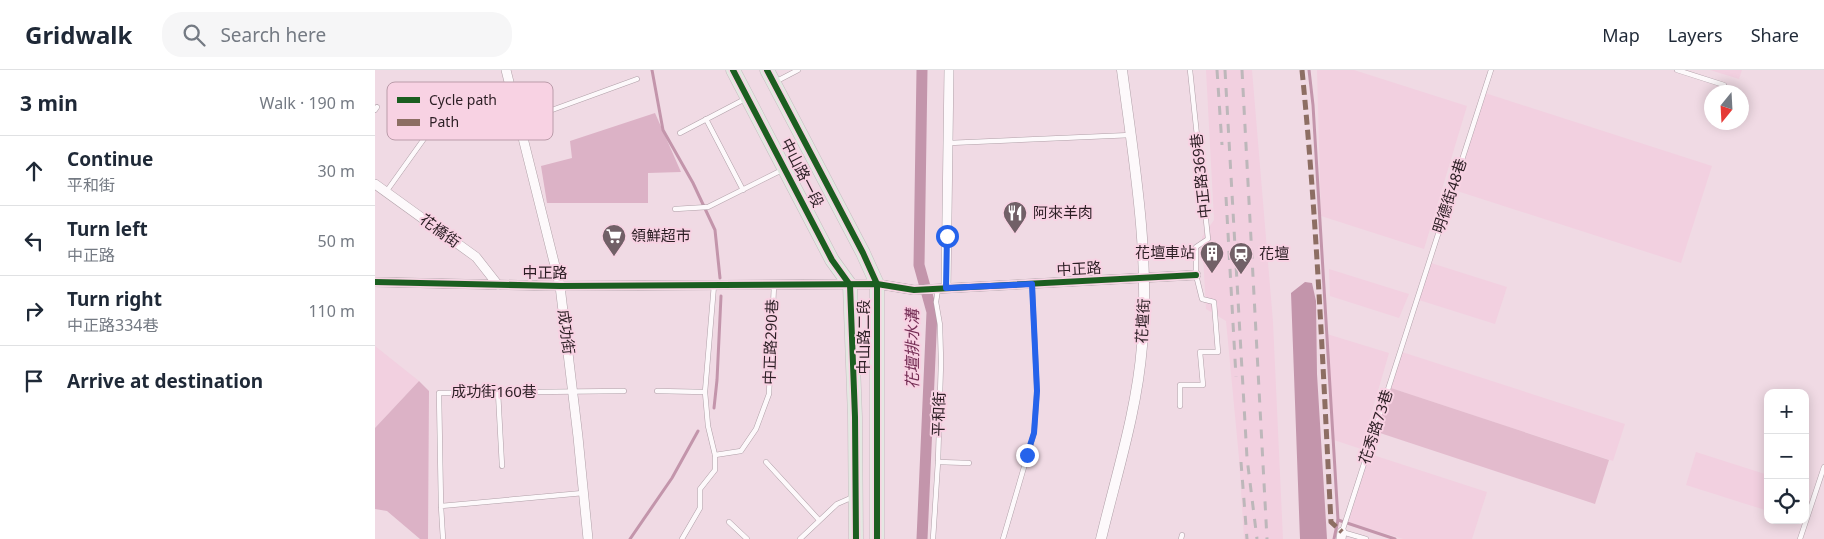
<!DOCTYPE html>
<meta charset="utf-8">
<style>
body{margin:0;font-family:"Noto Sans","Noto Sans TC",sans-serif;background:#f6f6f7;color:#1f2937}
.controls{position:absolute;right:15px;bottom:15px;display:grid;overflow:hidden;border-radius:10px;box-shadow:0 2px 12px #0003}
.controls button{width:45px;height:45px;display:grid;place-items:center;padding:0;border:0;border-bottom:1px solid #e0e1e3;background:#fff;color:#1f2937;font:25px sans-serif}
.compass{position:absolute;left:1329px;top:15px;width:45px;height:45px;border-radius:50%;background:#fff;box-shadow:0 2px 12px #0003;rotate:198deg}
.stop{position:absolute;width:15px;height:15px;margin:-11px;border:4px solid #2563eb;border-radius:50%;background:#fff}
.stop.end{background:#2563eb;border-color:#fff;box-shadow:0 1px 5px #0008}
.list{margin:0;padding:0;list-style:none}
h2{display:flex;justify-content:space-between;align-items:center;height:65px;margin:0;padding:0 20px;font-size:21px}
h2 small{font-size:16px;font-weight:400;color:#747a83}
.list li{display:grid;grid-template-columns:32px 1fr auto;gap:15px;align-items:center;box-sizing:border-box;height:70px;padding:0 20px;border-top:1px solid #e0e1e3}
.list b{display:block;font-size:19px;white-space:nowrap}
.list p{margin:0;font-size:16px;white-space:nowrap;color:#747a83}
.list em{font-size:16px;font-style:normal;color:#747a83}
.icon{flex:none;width:28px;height:28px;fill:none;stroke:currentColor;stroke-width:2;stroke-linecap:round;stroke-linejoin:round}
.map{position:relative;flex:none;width:1449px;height:469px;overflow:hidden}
header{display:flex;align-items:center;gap:30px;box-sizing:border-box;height:70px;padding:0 25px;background:#fff;border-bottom:1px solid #e0e1e3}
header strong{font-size:24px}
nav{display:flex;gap:28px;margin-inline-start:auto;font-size:18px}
.search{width:350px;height:45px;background:#f6f6f7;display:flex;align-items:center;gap:12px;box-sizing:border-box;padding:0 18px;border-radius:20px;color:#747a83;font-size:19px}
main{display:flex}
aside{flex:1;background:#fff}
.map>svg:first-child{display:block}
.built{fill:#f2d0e0}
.green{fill:#e3bbcd}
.forest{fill:#dcb2c6}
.water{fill:#c395ab}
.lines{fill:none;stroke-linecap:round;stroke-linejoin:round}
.stream{stroke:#c395ab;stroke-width:3}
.canal{stroke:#c395ab;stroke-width:11}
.service-casing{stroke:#b0a0a8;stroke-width:5.5}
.minor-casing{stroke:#b0a0a8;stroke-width:10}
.tertiary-casing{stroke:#b0a0a8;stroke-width:11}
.primary-casing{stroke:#c7bcc1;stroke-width:15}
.service{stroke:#fdf9fb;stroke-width:4.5}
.minor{stroke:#fdf9fb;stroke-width:9}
.tertiary{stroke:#fdf9fb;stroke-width:10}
.primary{stroke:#e4e8e2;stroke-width:14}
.rail{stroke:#bdb7ba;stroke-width:3;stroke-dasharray:9 9;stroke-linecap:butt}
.quiet{stroke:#8d6e63;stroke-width:5;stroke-dasharray:10 5;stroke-linecap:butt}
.cycleway-casing{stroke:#f8d2e3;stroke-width:9}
.cycleway{stroke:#1b5e20;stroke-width:6}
.route{stroke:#2563eb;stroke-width:6}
.labels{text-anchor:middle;stroke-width:4;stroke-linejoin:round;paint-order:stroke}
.street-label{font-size:15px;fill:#2c1e24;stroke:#f8d2e3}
.poi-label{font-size:15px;fill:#2c1e24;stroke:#f8d2e3;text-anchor:start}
.water-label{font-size:16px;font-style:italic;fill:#742d54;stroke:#f8d2e3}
.key{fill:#f8d2e3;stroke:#bb9caa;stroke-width:1}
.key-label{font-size:14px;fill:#2c1e24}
</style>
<header>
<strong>Gridwalk</strong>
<div class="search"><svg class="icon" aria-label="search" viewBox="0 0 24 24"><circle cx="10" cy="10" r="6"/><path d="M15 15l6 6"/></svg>Search here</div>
<nav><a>Map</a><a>Layers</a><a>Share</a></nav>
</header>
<main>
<aside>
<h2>3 min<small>Walk · 190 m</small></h2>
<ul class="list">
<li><svg class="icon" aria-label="ahead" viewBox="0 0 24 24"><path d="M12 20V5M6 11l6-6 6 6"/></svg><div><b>Continue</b><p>平和街</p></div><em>30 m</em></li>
<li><svg class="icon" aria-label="left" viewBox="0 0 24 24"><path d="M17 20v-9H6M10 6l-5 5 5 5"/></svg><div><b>Turn left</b><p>中正路</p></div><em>50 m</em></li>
<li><svg class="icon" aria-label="right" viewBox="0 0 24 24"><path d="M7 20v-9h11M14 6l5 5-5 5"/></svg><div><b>Turn right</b><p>中正路334巷</p></div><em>110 m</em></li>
<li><svg class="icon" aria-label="arrive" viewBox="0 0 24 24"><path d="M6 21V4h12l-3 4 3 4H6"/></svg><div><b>Arrive at destination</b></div></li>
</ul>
</aside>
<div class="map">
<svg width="1449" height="469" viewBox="0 0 1449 469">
<rect width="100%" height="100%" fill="#f0dae4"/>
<!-- built -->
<g class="built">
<path d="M831,0H877L898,252L908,469H869L864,388L851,251L831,239L827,167L839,150Z"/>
<path d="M942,0H979L1092,36L1049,179L946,146Z"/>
<path d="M1335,0H1367L1364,9Z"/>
<path d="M1110,23L1337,96L1306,193L1079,120Z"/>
<path d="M1056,193L1132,217L1120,254L1044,230Z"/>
<path d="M954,199L1034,224L1024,248L955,226Z"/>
<path d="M952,264L1014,283L986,379L956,369Z"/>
<path d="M0,276L44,311L0,358Z"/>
<path d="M1027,282L1250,354L1238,391L1016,318Z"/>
<path d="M1321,382L1393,405V441L1311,415Z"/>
<path d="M995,384L1112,422L1097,469H1028L973,452Z"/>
</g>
<!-- green -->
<path class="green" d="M1016,318L1234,390L1220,434L1002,362Z"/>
<!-- forest -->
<g class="forest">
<path d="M280,43L306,102L273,103V133H172L166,96L197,88L195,71Z"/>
<path d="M44,311L54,321L53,469H45L12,441L0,439V358Z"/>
</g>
<!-- water -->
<path class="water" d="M930,212L937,213L941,231L942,304L952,469H925L916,223Z"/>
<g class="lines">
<!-- stream -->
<g class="stream">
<path d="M277,0L288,60L318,113L340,160L345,208"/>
<path d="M934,0L938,35L963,450L959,469"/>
<path d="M339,338L342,310L346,226"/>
<path d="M963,450L1020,469"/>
<path d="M255,469L297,408L323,361"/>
</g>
<!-- canal -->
<path class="canal" d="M547,469L557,242L544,195L547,0"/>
<!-- service casing -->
<g class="service-casing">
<g id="service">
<path d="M1302,0L1349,15"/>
<path d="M400,12L423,0"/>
<path d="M0,40L2,37"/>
<path d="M331,49L368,120"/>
<path d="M144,52L262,9"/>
<path d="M305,63L370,29"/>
<path d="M574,73L756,65"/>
<path d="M11,122L51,66"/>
<path d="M300,139L333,137L407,100"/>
<path d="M282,321L330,322"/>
<path d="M123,322L127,396"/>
<path d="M805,336V315H828L825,282H843L839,232L827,229L821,205V177L833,169L815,0"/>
<path d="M340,385L366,381L381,359L394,324L399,215"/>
<path d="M391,392L444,450"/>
<path d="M563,392L594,393"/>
<path d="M66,436L64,323L249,321"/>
<path d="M354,452L372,469"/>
<path d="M68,469L66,436L208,423"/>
<path d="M307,469L325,438V419L340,400V385L333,356L330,322L339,215"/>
<path d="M425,469L462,434L478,427"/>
<path d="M558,469L563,392L566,292L565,255L561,232L563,219"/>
<path d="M628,469L659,363L662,321L657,214"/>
<path d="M806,469L807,465"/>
<path d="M991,469L967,462L1116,0"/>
<path d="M1425,469L1449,397"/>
</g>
</g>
<!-- minor casing -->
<g class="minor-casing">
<g id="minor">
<path d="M131,0L185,216L203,367L213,469"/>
<path d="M0,114L101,187L123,215"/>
<path d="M0,212L185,216L502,214L539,220L821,205"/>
<path d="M571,218L574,0"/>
<path d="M966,469L967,462"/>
</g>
</g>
<!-- tertiary casing -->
<g class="tertiary-casing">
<path id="tertiary" d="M726,469C741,406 762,341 767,276C775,184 759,91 747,0"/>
</g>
<!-- primary casing -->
<g class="primary-casing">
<g id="primary">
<path d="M358,0L457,190L475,215L480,347L481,469"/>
<path d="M392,0L488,183L502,214V469"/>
</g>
</g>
<!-- service -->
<use href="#service" class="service"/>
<!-- minor -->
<use href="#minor" class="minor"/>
<!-- tertiary -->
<use href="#tertiary" class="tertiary"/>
<!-- primary -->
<use href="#primary" class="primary"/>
<!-- rail -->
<g class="rail">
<path d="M842,0L847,75"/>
<path d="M850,0L872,388L882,469"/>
<path d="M867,0L892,469"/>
<path d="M851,127L861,307"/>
<path d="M866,392L872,469"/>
</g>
<!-- quiet -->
<path class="quiet" d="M927,0C942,150 948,301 956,452L967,462"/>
<!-- cycleway casing -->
<g class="cycleway-casing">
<g id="cycleway">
<path d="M358,0L457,190L475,215L480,347L481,469"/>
<path d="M392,0L488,183L502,214V469"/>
<path d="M0,212L185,216L502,214L539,220L821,205"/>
</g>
</g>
<!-- cycleway -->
<use href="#cycleway" class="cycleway"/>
</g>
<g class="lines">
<!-- route -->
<path class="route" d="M572,166L571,218L657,214L662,321L659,363L652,385"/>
</g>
<!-- icons -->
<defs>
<g id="restaurant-pin" transform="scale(1.25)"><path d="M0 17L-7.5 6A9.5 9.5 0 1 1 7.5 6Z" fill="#716067" stroke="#f8d2e3"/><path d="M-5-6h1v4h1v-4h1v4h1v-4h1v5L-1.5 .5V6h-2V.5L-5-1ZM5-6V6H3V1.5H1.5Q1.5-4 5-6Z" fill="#fff"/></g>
<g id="supermarket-pin" transform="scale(1.25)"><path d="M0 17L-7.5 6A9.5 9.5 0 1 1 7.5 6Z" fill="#716067" stroke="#f8d2e3"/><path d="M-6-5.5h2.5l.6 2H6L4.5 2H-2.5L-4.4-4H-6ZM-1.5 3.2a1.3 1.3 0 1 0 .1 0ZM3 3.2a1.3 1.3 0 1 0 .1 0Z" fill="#fff"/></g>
<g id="building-pin" transform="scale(1.25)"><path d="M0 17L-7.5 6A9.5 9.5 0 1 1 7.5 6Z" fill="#716067" stroke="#f8d2e3"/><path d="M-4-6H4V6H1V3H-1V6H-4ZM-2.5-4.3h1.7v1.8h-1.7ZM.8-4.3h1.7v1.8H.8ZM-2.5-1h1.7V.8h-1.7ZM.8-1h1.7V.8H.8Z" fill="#fff"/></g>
<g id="station-pin" transform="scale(1.25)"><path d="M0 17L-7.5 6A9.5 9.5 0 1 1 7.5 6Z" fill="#716067" stroke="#f8d2e3"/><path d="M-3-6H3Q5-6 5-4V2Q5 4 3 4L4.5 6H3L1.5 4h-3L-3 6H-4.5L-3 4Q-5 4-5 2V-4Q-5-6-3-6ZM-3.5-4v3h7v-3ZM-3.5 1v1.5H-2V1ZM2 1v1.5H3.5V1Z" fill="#fff"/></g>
</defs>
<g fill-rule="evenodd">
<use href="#restaurant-pin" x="640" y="143"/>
<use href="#supermarket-pin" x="239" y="166"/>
<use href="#building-pin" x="837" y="183"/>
<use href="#station-pin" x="866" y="184"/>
</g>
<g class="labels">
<!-- street labels -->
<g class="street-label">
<text transform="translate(427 103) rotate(63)" y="5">中山路一段</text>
<text transform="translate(826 106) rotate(-96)" y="5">中正路369巷</text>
<text transform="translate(1075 126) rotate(-72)" y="5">明德街48巷</text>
<text transform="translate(65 161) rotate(36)" y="5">花橋街</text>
<text transform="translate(704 199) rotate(-3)" y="5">中正路</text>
<text x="170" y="208">中正路</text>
<text transform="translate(768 251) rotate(-87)" y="5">花壇街</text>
<text transform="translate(191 262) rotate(83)" y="5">成功街</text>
<text transform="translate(489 267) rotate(-90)" y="5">中山路二段</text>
<text transform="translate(396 272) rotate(-88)" y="5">中正路290巷</text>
<text x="119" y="327">成功街160巷</text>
<text transform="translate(564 344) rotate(-88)" y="5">平和街</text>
<text transform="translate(1001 357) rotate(-72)" y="5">花秀路73巷</text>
</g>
<!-- poi labels -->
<g class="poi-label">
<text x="658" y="148">阿來羊肉</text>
<text x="256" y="171">領鮮超市</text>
<text x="820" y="188" text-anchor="end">花壇車站</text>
<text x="884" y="189">花壇</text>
</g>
<!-- water labels -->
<g class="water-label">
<text transform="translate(537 279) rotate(-90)" y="6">花壇排水溝</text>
</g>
</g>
<!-- legend -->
<rect x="12" y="12" width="166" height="58" rx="8" class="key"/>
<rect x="22" y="27" width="23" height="6" fill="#1b5e20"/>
<rect x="22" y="49" width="23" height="7" fill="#8d6e63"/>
<g class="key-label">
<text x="54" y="35">Cycle path</text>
<text x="54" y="57">Path</text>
</g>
</svg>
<div class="controls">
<button>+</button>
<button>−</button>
<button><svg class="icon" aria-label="locate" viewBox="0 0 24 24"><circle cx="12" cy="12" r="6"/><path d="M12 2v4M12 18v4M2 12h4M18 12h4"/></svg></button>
</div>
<svg class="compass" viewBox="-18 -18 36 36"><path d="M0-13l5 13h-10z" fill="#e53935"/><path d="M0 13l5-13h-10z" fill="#747a83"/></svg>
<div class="stop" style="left:572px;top:166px"></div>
<div class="stop end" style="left:652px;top:385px"></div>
</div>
</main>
